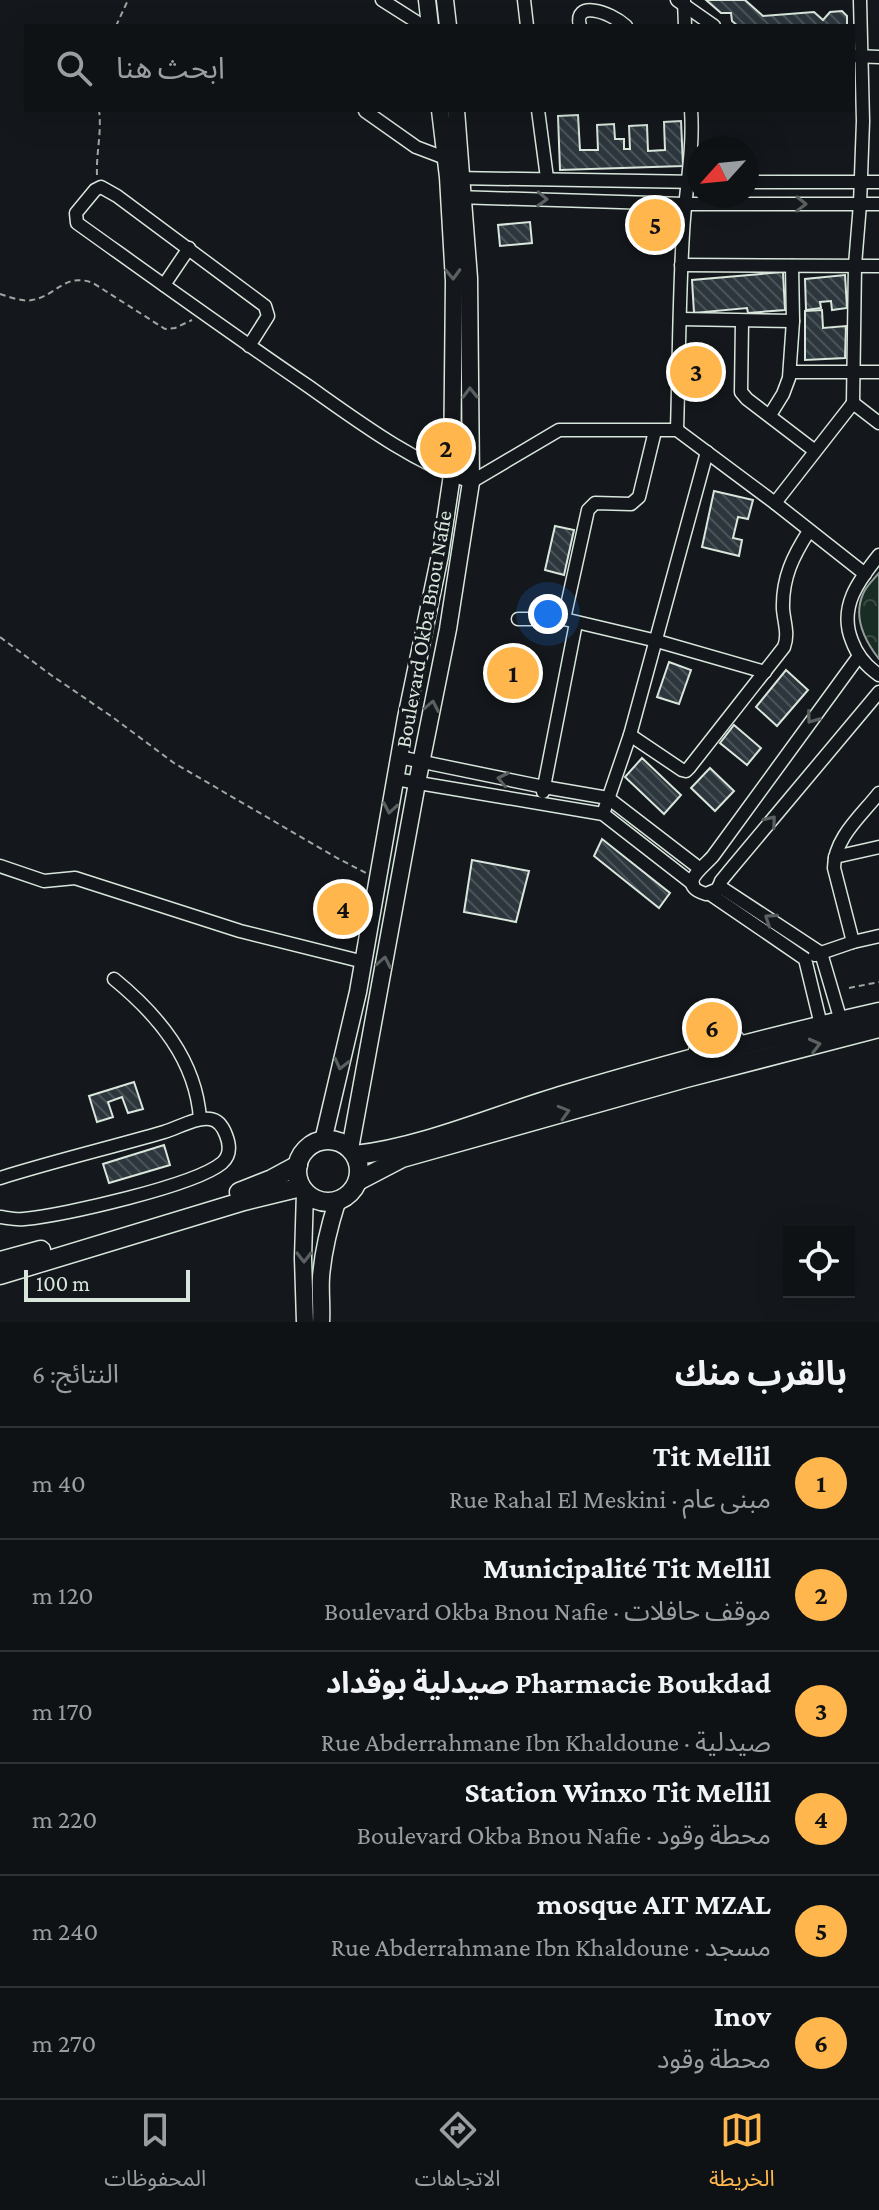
<!DOCTYPE html>
<html lang="ar">
<meta charset="utf-8">
<style>
body{margin:0;font-family:"Crimson Pro","Noto Sans Arabic",serif;background:#1d2022;color:#f1f3f6;direction:rtl}
.controls{position:absolute;right:24px;bottom:24px;display:grid;overflow:hidden;border-radius:0px;box-shadow:0 8px 32px #0002}
.controls button{width:72px;height:72px;display:grid;place-items:center;padding:0;border:0;border-bottom:2px solid #2f3234;background:#0f1215;color:#f1f3f6;font:40px sans-serif}
.compass{position:absolute;left:687px;top:136px;width:72px;height:72px;border-radius:50%;background:#0f1215;box-shadow:0 8px 32px #0002;rotate:243deg}
.scale{position:absolute;left:24px;bottom:20px;width:166px;box-sizing:border-box;padding-left:8px;border:4px solid #d8e6dc;border-top:0;font-size:22px;line-height:28px;white-space:nowrap;color:#d8e6dc;-webkit-text-stroke:6px #14181c;paint-order:stroke}
.you{position:absolute;left:548px;top:614px;width:28px;height:28px;margin:-20px;border:6px solid #fff;border-radius:50%;background:#1a73e8;box-shadow:0 0 0 12px #1a73e833}
.badge{display:grid;place-items:center;width:52px;height:52px;border-radius:50%;background:#ffb74d;color:#111;font-size:26px;font-weight:700}
.pin{position:absolute;translate:-50% -50%;border:4px solid #fff;box-shadow:0 2px 8px #0006}
.list{margin:0;padding:0;list-style:none}
h2{display:flex;justify-content:space-between;align-items:center;height:104px;margin:0;padding:0 32px;font-size:34px}
h2 small{font-size:26px;font-weight:400;color:#9b9ea0}
.list li{display:grid;grid-template-columns:52px 1fr auto;gap:24px;align-items:center;box-sizing:border-box;height:112px;padding:0 32px;border-top:2px solid #2f3234}
.list b{display:block;font-size:30px;white-space:nowrap}
.list p{margin:0;font-size:26px;white-space:nowrap;color:#9b9ea0}
.list em{font-size:26px;font-style:normal;color:#9b9ea0}
.icon{flex:none;width:44px;height:44px;fill:none;stroke:currentColor;stroke-width:2;stroke-linecap:round;stroke-linejoin:round}
.map{position:relative;flex:none;width:879px;height:1322px;overflow:hidden;direction:ltr}
.search{position:absolute;background:#0f1215;box-shadow:0 8px 32px #0002;left:24px;right:24px;top:24px;height:88px;display:flex;align-items:center;gap:20px;box-sizing:border-box;padding:0 28px;border-radius:0px;color:#9b9ea0;font-size:30px}
.sheet{height:776px;background:#0f1215}
nav{display:flex;justify-content:space-around;align-items:center;box-sizing:border-box;height:112px;border-top:2px solid #2f3234;background:#0f1215;font-size:22px;color:#9b9ea0}
nav a{display:grid;justify-items:center;gap:4px}
nav .on{color:#ffb74d}
.map>svg:first-child{display:block}
.park{fill:url(#park-crowns);stroke:#939e99;stroke-width:2}
.building{fill:url(#building-back-hatch);stroke:#d8e6dc;stroke-width:2}
.lines{fill:none;stroke-linecap:round;stroke-linejoin:round}
.minor-casing{stroke:#d8e6dc;stroke-width:15}
.major-casing{stroke:#d8e6dc;stroke-width:19}
.highway-casing{stroke:#d8e6dc;stroke-width:21}
.path{stroke:#9da8a2;stroke-width:2;stroke-dasharray:6 4;stroke-linecap:butt}
.minor{stroke:#14181c;stroke-width:12}
.major{stroke:#14181c;stroke-width:16}
.highway{stroke:#14181c;stroke-width:18}
.oneway{stroke:#59605f}
.labels{text-anchor:middle;stroke-width:6;stroke-linejoin:round;paint-order:stroke}
.street-label{font-size:22px;fill:#d8e6dc;stroke:#14181c}
</style>
<div class="map">
<svg width="879" height="1322" viewBox="0 0 879 1322">
<defs>
<pattern id="park-crowns" width="20" height="18" patternUnits="userSpaceOnUse" patternTransform="scale(2)"><rect width="20" height="18" fill="#1a2d24"/><path d="M2 6a3 3 0 1 1 6 0M12 15a3 3 0 1 1 6 0" fill="none" stroke="#3b4b43"/></pattern>
<pattern id="building-back-hatch" width="6" height="6" patternUnits="userSpaceOnUse" patternTransform="scale(2)"><rect width="6" height="6" fill="#2c363c"/><path d="M-1 5l2 2M0 0l6 6M5-1l2 2" fill="none" stroke="#4a5358"/></pattern>
</defs>
<rect width="100%" height="100%" fill="#14181c"/>
<!-- park -->
<path class="park" d="M879,573V659C864,640 853,617 863,594C866,586 874,579 879,573Z"/>
<!-- building -->
<g class="building">
<path d="M706,0H745L763,16L814,12L823,20L830,12L842,11L847,16V26H738L732,21L731,13H721Z"/>
<path d="M578,115L580,150H598L597,125L614,124L615,139H624V149H630L629,126L647,125L648,151L665,150L664,122L681,121L683,166L560,170L558,116Z"/>
<path d="M647,209L672,222L662,241L637,228Z"/>
<path d="M530,222L532,243L500,246L498,225Z"/>
<path d="M783,272L785,310L748,313L747,308L694,313L692,280Z"/>
<path d="M845,275L847,308L832,310L831,301L820,302L821,308L806,310L805,279Z"/>
<path d="M822,310L823,328L846,326L845,358L805,360V311Z"/>
<path d="M693,364H713V380H692Z"/>
<path d="M714,491L753,500L748,519L738,517L733,538L742,540L739,556L702,547Z"/>
<path d="M555,526L574,530L564,575L545,570Z"/>
<path d="M669,662L691,670L679,704L657,697Z"/>
<path d="M786,670L808,690L777,726L756,707Z"/>
<path d="M734,725L761,748L747,765L720,743Z"/>
<path d="M642,758L681,795L664,814L625,777Z"/>
<path d="M710,768L734,791L715,811L691,788Z"/>
<path d="M602,839L670,893L659,908L594,856Z"/>
<path d="M472,860L529,871L516,922L464,912Z"/>
<path d="M335,901L354,905L350,918L332,914Z"/>
<path d="M717,1014L723,1037L708,1041L702,1018Z"/>
<path d="M134,1082L143,1109L128,1113L122,1097L108,1102L113,1117L97,1122L89,1096Z"/>
<path d="M164,1145L170,1165L109,1183L103,1164Z"/>
</g>
<g class="lines">
<!-- minor casing -->
<g class="minor-casing">
<g id="minor">
<path d="M382,0L423,26"/>
<path d="M524,0L527,26"/>
<path d="M677,0L714,26"/>
<path d="M684,1L685,26"/>
<path d="M580,26C573,0 609,11 626,26"/>
<path d="M853,56L879,57"/>
<path d="M538,110L547,178"/>
<path d="M365,111L416,147L445,158"/>
<path d="M455,178L699,182"/>
<path d="M747,182H879"/>
<path d="M456,197L684,204H879"/>
<path d="M681,265L879,266"/>
<path d="M164,285L189,248"/>
<path d="M680,319L793,321"/>
<path d="M742,321L741,392L747,399L815,451"/>
<path d="M249,346L268,316L265,306L117,196L101,187L95,190L76,213L77,223C154,278 230,333 308,386C359,422 411,461 471,482L559,430H677L775,503L865,574"/>
<path d="M790,372H879"/>
<path d="M853,403L855,265L860,204L863,121L860,0"/>
<path d="M853,403L879,423"/>
<path d="M770,415L783,394L789,378L793,321L792,266"/>
<path d="M677,430C679,364 679,298 683,233C685,192 694,151 691,110"/>
<path d="M775,503L853,403"/>
<path d="M879,555C859,580 838,607 852,641C857,655 866,666 879,675"/>
<path d="M518,619H564L657,641L765,672"/>
<path d="M564,619L588,510L595,503L631,504L639,497L655,431"/>
<path d="M859,656L713,856C704,867 675,885 706,894L718,889L721,881L730,870L879,692"/>
<path d="M630,735L682,770L686,771L689,768L784,647C789,634 784,622 783,609C782,578 793,556 809,531"/>
<path d="M399,757L544,787L608,798L699,868"/>
<path d="M395,779L603,814L693,884"/>
<path d="M543,792L576,623"/>
<path d="M603,814L630,735L707,452"/>
<path d="M835,857L879,847"/>
<path d="M0,866L44,881L75,878L240,931L364,962"/>
<path d="M719,886L821,953L841,1021"/>
<path d="M710,894L805,959L821,1025"/>
<path d="M853,942L834,868C834,838 862,815 879,793"/>
<path d="M815,955L853,942L879,936"/>
<path d="M114,979C158,1015 196,1060 200,1119"/>
<path d="M692,1060L700,1035L731,1030L744,1046"/>
<path d="M0,1178C54,1161 109,1148 164,1132C178,1128 195,1117 210,1119C219,1120 223,1127 226,1135C230,1145 231,1155 222,1163C194,1186 64,1215 24,1219C16,1220 8,1218 0,1217"/>
</g>
</g>
<!-- major casing -->
<g class="major-casing">
<g id="major">
<path d="M427,0L430,26"/>
<path d="M445,0L448,26"/>
<path d="M323,1141L358,992L406,718L440,555L452,475L454,281L448,177L440,110"/>
<path d="M350,1149L417,783L448,629L471,482L469,278L456,110"/>
<path d="M305,1192L303,1258L305,1322"/>
<path d="M321,1322C322,1307 320,1292 321,1277C323,1251 329,1227 337,1202"/>
</g>
</g>
<!-- highway casing -->
<g class="highway-casing">
<g id="highway">
<circle cx="328" cy="1171" r="31"/>
<path d="M355,1155C424,1147 494,1116 560,1096C665,1065 772,1036 879,1012"/>
<path d="M358,1181L402,1158L686,1078L879,1028"/>
<path d="M239,1192L272,1179L298,1165"/>
<path d="M0,1261L41,1250"/>
<path d="M0,1275L244,1201L301,1187"/>
</g>
</g>
<!-- path -->
<g class="path">
<path d="M116,26L128,0"/>
<path d="M97,175C96,153 102,132 99,110"/>
<path d="M0,294C10,297 22,302 32,300C57,296 64,272 93,283L165,329L175,328L192,320"/>
<path d="M0,637L51,675L111,716L174,763L337,858L366,873"/>
<path d="M849,988L879,982"/>
</g>
<!-- minor -->
<use href="#minor" class="minor"/>
<!-- major -->
<use href="#major" class="major"/>
<!-- highway -->
<use href="#highway" class="highway"/>
</g>
<!-- one-way arrows -->
<defs><path id="oneway-chevron" d="M-2-3.5L2.5 0L-2 3.5" fill="none" stroke-width="1.6" stroke-linecap="round" stroke-linejoin="round" transform="scale(2)"/></defs>
<g class="oneway">
<use href="#oneway-chevron" transform="translate(542 199) rotate(2)"/>
<use href="#oneway-chevron" transform="translate(801 204) rotate(1)"/>
<use href="#oneway-chevron" transform="translate(453 274) rotate(88)"/>
<use href="#oneway-chevron" transform="translate(470 393) rotate(-91)"/>
<use href="#oneway-chevron" transform="translate(432 706) rotate(-79)"/>
<use href="#oneway-chevron" transform="translate(812 718) rotate(126)"/>
<use href="#oneway-chevron" transform="translate(503 779) rotate(-168)"/>
<use href="#oneway-chevron" transform="translate(390 808) rotate(100)"/>
<use href="#oneway-chevron" transform="translate(771 821) rotate(-50)"/>
<use href="#oneway-chevron" transform="translate(770 919) rotate(-146)"/>
<use href="#oneway-chevron" transform="translate(384 962) rotate(-79)"/>
<use href="#oneway-chevron" transform="translate(815 1045) rotate(-14)"/>
<use href="#oneway-chevron" transform="translate(341 1064) rotate(104)"/>
<use href="#oneway-chevron" transform="translate(564 1112) rotate(-16)"/>
<use href="#oneway-chevron" transform="translate(304 1257) rotate(90)"/>
</g>
<g class="labels">
<!-- street labels -->
<g class="street-label">
<text transform="translate(423 629) rotate(-80)" y="8">Boulevard Okba Bnou Nafie</text>
</g>
</g>
</svg>
<div class="controls">
<button><svg class="icon" aria-label="locate" viewBox="0 0 24 24"><circle cx="12" cy="12" r="6"/><path d="M12 2v4M12 18v4M2 12h4M18 12h4"/></svg></button>
</div>
<svg class="compass" viewBox="-18 -18 36 36"><path d="M0-13l5 13h-10z" fill="#e53935"/><path d="M0 13l5-13h-10z" fill="#9b9ea0"/></svg>
<div class="scale">100 m</div>
<div class="you"></div>
<div class="pin badge" style="left:513px;top:673px">1</div>
<div class="pin badge" style="left:446px;top:448px">2</div>
<div class="pin badge" style="left:696px;top:372px">3</div>
<div class="pin badge" style="left:343px;top:909px">4</div>
<div class="pin badge" style="left:655px;top:225px">5</div>
<div class="pin badge" style="left:712px;top:1028px">6</div>
<div class="search"><svg class="icon" aria-label="search" viewBox="0 0 24 24"><circle cx="10" cy="10" r="6"/><path d="M15 15l6 6"/></svg>ابحث هنا</div>
</div>
<section class="sheet">
<h2>بالقرب منك<small>النتائج: 6</small></h2>
<ul class="list">
<li><span class="badge">1</span><div><b>Tit Mellil</b><p>مبنى عام · Rue Rahal El Meskini</p></div><em>40 m</em></li>
<li><span class="badge">2</span><div><b>Municipalité Tit Mellil</b><p>موقف حافلات · Boulevard Okba Bnou Nafie</p></div><em>120 m</em></li>
<li><span class="badge">3</span><div><b>Pharmacie Boukdad صيدلية بوقداد</b><p>صيدلية · Rue Abderrahmane Ibn Khaldoune</p></div><em>170 m</em></li>
<li><span class="badge">4</span><div><b>Station Winxo Tit Mellil</b><p>محطة وقود · Boulevard Okba Bnou Nafie</p></div><em>220 m</em></li>
<li><span class="badge">5</span><div><b>mosque AIT MZAL</b><p>مسجد · Rue Abderrahmane Ibn Khaldoune</p></div><em>240 m</em></li>
<li><span class="badge">6</span><div><b>Inov</b><p>محطة وقود</p></div><em>270 m</em></li>
</ul>
</section>
<nav>
<a class="on"><svg class="icon" aria-label="map" viewBox="0 0 24 24"><path d="M3 6l6-2 6 2 6-2v14l-6 2-6-2-6 2zM9 4v14M15 6v14"/></svg>الخريطة</a>
<a><svg class="icon" aria-label="directions" viewBox="0 0 24 24"><path d="M12 3l9 9-9 9-9-9zM9 14v-3h6M13 9l2 2-2 2"/></svg>الاتجاهات</a>
<a><svg class="icon" aria-label="saved" viewBox="0 0 24 24"><path d="M7 4h10v16l-5-4-5 4z"/></svg>المحفوظات</a>
</nav>
